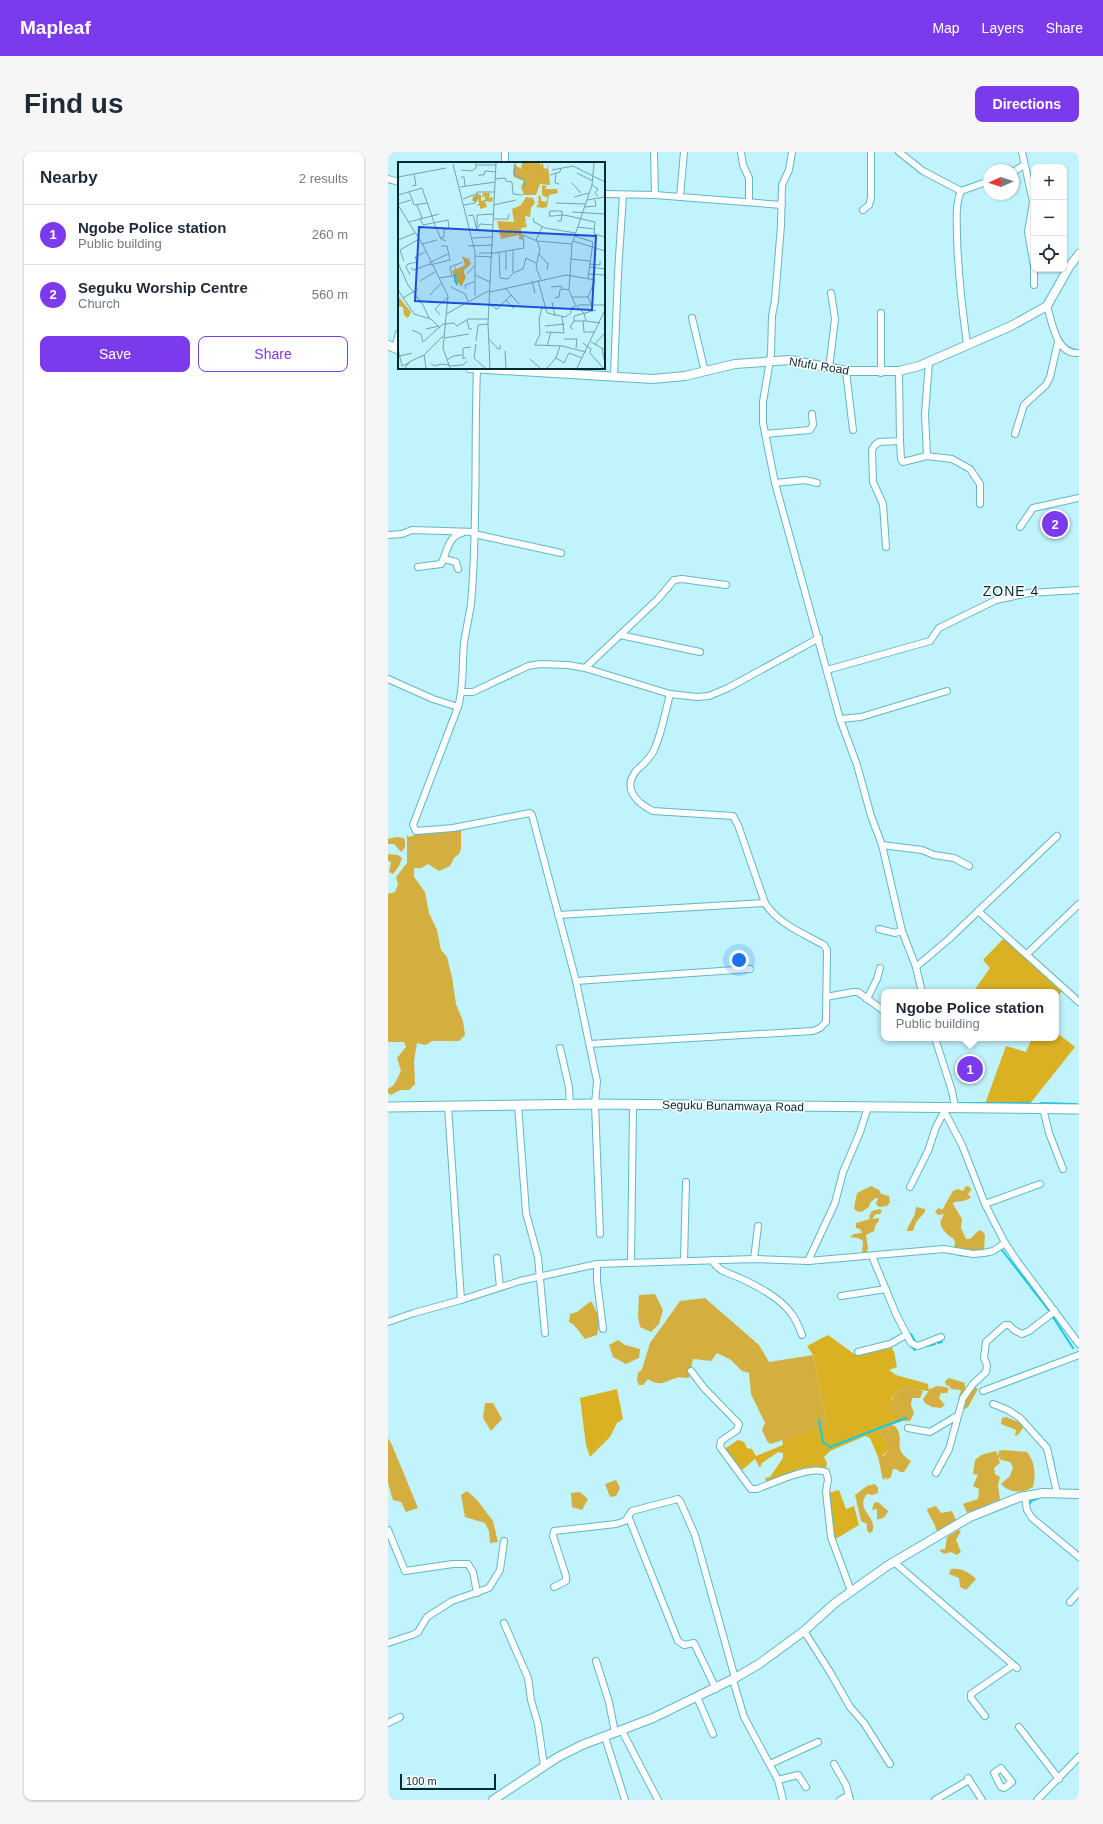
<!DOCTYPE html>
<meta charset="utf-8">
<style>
body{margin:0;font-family:Helvetica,sans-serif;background:#f6f6f7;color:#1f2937}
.controls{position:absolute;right:12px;top:12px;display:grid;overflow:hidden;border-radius:8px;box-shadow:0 1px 3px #0004}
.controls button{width:36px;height:36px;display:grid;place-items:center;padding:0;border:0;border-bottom:1px solid #e0e1e3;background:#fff;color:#1f2937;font:20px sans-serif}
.compass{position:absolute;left:595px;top:12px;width:36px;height:36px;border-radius:50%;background:#fff;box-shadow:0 1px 3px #0004;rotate:267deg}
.scale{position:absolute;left:12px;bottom:10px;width:96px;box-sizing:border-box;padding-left:4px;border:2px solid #022b31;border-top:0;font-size:11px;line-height:14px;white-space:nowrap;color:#022b31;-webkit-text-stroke:3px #fff;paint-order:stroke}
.you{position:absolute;left:351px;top:808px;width:14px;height:14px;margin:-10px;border:3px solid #fff;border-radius:50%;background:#1a73e8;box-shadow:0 0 0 6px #1a73e833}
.badge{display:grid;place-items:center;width:26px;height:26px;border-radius:50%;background:#7c3aed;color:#fff;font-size:13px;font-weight:700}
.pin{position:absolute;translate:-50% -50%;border:2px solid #fff;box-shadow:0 1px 4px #0006}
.popup{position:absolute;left:493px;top:837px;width:178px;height:52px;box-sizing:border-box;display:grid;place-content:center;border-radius:8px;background:#fff;filter:drop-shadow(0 1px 3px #0005);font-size:13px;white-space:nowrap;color:#747a83}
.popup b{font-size:15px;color:#1f2937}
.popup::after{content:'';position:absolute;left:50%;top:100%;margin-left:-8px;border:8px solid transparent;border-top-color:#fff}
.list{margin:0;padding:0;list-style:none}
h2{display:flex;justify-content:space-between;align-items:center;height:52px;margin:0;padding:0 16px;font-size:17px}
h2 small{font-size:13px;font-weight:400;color:#747a83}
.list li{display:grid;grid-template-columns:26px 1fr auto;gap:12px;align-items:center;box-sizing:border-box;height:60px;padding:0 16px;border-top:1px solid #e0e1e3}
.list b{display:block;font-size:15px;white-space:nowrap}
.list p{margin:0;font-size:13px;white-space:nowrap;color:#747a83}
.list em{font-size:13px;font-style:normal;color:#747a83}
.actions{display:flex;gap:8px;padding:12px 16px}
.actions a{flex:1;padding:9px 0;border:1px solid #7c3aed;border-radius:8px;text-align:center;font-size:14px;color:#7c3aed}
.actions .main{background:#7c3aed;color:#fff}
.icon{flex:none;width:22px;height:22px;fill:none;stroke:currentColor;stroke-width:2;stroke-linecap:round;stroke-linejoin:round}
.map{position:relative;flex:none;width:691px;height:1648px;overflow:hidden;border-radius:8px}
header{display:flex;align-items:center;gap:24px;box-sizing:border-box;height:56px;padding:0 20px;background:#7c3aed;color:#fff}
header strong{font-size:19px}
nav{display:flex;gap:22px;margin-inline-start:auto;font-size:14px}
.intro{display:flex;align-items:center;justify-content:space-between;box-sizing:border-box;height:96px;padding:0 24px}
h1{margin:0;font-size:28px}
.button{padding:10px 18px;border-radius:8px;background:#7c3aed;color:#fff;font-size:14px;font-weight:700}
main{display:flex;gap:24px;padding:0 24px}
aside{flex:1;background:#fff;border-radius:8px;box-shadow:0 1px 3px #0004}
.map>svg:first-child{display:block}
.green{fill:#dbb124}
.forest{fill:#d4af3f}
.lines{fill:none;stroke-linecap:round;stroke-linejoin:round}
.stream{stroke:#0dcee8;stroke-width:2}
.minor-casing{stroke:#5fb8c8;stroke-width:8}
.tertiary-casing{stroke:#5fb8c8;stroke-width:10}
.secondary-casing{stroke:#5fb8c8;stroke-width:11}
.minor{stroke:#fff;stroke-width:6}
.tertiary{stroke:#fff;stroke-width:8}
.secondary{stroke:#fff;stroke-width:9}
.labels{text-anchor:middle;stroke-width:3;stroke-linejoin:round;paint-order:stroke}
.street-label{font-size:12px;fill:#022b31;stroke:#fff}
.quarter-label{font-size:14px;letter-spacing:1px;fill:#022b31;stroke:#fff}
.inset-river{fill:none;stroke:#0dcee8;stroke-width:2}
.inset-road{fill:none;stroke:#74a3ab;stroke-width:1}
.view{fill:#1d4ed8;fill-opacity:0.15;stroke:#1d4ed8;stroke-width:2}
.inset-edge{fill:none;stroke:#022b31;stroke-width:2}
</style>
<header>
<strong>Mapleaf</strong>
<nav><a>Map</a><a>Layers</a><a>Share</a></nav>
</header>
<div class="intro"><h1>Find us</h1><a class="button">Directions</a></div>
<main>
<aside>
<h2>Nearby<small>2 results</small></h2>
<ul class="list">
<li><span class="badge">1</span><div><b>Ngobe Police station</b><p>Public building</p></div><em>260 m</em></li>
<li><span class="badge">2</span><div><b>Seguku Worship Centre</b><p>Church</p></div><em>560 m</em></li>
</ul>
<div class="actions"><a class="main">Save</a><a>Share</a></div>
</aside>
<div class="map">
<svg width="691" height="1648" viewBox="0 0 691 1648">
<rect width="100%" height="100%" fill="#c0f3fc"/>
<!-- green -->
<g class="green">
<path d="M617,785L674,839L668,847V840H585L602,816L595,808Z"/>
<path d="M668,880L687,895L641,953L597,952L618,894L638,900L644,886H668Z"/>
<path d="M440,1183L469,1204L504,1195L505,1199H506L509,1215L501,1218L508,1223L540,1232L541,1239C523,1238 517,1228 503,1247L505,1260L511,1263L514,1269L491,1278L501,1295C498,1301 496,1304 490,1305L482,1286L477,1284L442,1299L436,1305L439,1311L438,1316C418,1311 397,1323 379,1331L377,1326L382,1325L395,1306V1301L390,1300L374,1311L372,1316L367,1307L352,1320L335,1298L350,1288L356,1290L359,1296L364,1297L368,1304L395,1293L394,1287L439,1274L425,1203L419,1194Z"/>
<path d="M229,1237L235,1267L229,1271L222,1285L202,1305L198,1293L192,1246Z"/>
<path d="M451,1338L458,1357L466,1354L471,1373L446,1388L440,1341Z"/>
</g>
<!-- forest -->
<g class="forest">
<path d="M73,675V697L71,702L66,706L62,714L51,719L40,712L33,716H26V725L37,740L41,761L49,778L53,798L59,805L64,825L68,852L75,869L77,883L71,889H44L38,893L29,891L26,909L27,932L21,938H12L3,943L0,941V937L6,933L13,919L9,906L18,895L16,890H0V742L7,740L10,733L8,725L19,711V683L21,685L37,679Z"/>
<path d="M9,685L16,686C18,692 18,696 13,700L6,692H0V687Z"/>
<path d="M0,702L10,703L14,706L11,714L5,722L1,720L3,710L0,709Z"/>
<path d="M483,1034L491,1038L493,1042L501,1044L502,1050L499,1054L491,1055L488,1052L490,1046H487L482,1051L481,1055L473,1060L468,1059L466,1056L469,1041Z"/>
<path d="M578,1034L582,1035L583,1038L580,1042L583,1046L575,1049L566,1050L565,1052L574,1067L573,1076L578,1087H582L591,1078L595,1080L597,1083L596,1098L577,1105L570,1104L566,1099L567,1090L565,1086C560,1084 550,1074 553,1068C554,1066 555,1064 556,1062L550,1063L547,1059L551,1056L554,1058L565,1039L570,1037L575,1039Z"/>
<path d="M528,1055L537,1057V1060L528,1070L525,1079H519V1077L527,1062Z"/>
<path d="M492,1057L494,1059L492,1062H488L484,1067L491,1066V1069L488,1072L486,1079L478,1083L480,1096L478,1102H474L475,1089L470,1086L462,1085L466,1082L474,1081L472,1077L468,1076V1071L482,1067L481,1064L484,1059Z"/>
<path d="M267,1142L275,1158L271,1172L263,1180L252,1175L250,1164L251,1143Z"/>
<path d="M317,1146L371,1193L381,1210L425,1203L439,1274L382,1292L379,1289L374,1278L377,1271L363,1242L361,1221L354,1219L343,1208L329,1201L323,1209L305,1207L301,1226C297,1226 292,1225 288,1226C276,1230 272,1235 260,1227L255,1233H251L249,1228L250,1221L254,1217L262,1191L292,1149Z"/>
<path d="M203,1149C210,1161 213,1169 209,1183L197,1187L186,1173L181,1170L182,1162L189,1160Z"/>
<path d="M230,1188L237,1193L252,1197L251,1206L238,1212L225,1205L221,1193Z"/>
<path d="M561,1226L577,1231V1236L587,1235L590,1237L580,1255L574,1259L571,1256L570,1248L573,1238L563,1237L561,1234L558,1233L557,1229Z"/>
<path d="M519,1234L535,1239L532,1246H524L523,1253L526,1261L522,1269H514C510,1262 505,1261 501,1255C504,1243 509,1239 519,1234Z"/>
<path d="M549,1234L558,1235L561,1237L559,1241H553L551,1246L557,1253L553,1256L544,1255L537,1251L535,1247L542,1237Z"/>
<path d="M97,1251H105L114,1267L103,1279L95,1266Z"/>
<path d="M618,1265L633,1271L635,1276L630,1283L627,1284L628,1278L613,1272L614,1266Z"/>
<path d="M503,1273L507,1274C519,1288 502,1296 523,1309L516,1320H512L508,1317H505L503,1325L498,1328L499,1325L495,1328L490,1305L497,1303L501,1295L491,1278Z"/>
<path d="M0,1286L4,1293L30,1356L18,1360L13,1350L5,1348L0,1331Z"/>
<path d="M616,1298L639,1300C647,1310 648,1322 645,1335C635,1342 621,1341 613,1332L622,1324L625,1315L622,1310L613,1308L610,1304L612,1311L606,1316L607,1322L612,1325L610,1333L612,1348L605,1350L600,1356L580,1363L575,1352L590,1347L591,1337L585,1334L590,1323L585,1322L587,1308L593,1303L608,1299L610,1304L611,1299Z"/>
<path d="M228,1328L232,1336L228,1344L222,1345L217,1332Z"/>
<path d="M487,1332L490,1336V1341L484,1343L479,1342C466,1358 491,1365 484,1380L481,1381L479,1378V1372L473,1369L467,1343L479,1334Z"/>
<path d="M79,1339L89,1348L105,1369L110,1390L102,1391L101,1379L97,1371L77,1365L73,1343Z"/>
<path d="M192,1340L200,1347L194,1358L184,1355L183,1341Z"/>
<path d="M490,1350L500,1359C498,1364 495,1368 489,1367V1357L484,1358L486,1351Z"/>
<path d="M548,1354L553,1361L564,1359L568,1368L553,1379L548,1378C547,1370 541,1365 539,1357Z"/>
<path d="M570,1378L573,1379L568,1388L573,1400L569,1403L563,1400L556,1402L552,1399L553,1397L557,1398L559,1385Z"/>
<path d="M563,1417C573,1416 581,1420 588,1427L578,1438L572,1435L571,1426L561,1422Z"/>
</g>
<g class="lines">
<!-- stream -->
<g class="stream">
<path d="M571,951H642"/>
<path d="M653,951L688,952"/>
<path d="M614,1098L662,1160"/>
<path d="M665,1165L685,1196"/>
<path d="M523,1182L528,1191"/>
<path d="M550,1191L554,1190"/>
<path d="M521,1192L527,1198"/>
<path d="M539,1194L547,1192"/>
<path d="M431,1268L435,1290L442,1295L518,1266"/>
<path d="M664,1304L669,1329"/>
<path d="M641,1353L643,1349L651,1346"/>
</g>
<!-- minor casing -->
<g class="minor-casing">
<g id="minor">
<path d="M117,0V11"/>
<path d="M266,0L267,43"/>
<path d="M353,0L355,13L361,26V50"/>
<path d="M404,0L401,18L394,33L393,73L387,148L384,164L383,202L375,250V271L387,331L452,567L469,613L483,664L494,693L514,779L528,815L534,840"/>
<path d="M511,0L535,19L573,39"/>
<path d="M634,0L645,50L640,80L646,114"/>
<path d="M625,20L636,13"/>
<path d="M0,27L11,30"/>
<path d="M216,42L267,43L394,53"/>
<path d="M292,45L296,0"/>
<path d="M475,58L481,53L483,46V0"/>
<path d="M646,117V133"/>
<path d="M659,154C664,170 668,203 691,201"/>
<path d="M304,166L317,220"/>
<path d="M579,192C574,156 570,121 569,84C569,69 567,53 573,39L601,29"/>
<path d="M7,196L11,181"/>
<path d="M89,217C86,295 90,374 83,452C81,465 78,478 76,491C74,513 76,534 70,555L25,673L28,679L65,676L142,661L144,663L188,829L209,929L207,952L212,1082"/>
<path d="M441,217L447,167L443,141"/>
<path d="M458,219L465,278"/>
<path d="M493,221V161"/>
<path d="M226,223L230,121L235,43"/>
<path d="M377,282L422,278L425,273L424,262"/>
<path d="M627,282L636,253L658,233L662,225L670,190"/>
<path d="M512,289L513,307L515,310L539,304L564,307L582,317L592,332V352"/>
<path d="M539,304L537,262L541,210"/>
<path d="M387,331L417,328L429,331"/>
<path d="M632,375L645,356L691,346"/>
<path d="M86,382L173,401"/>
<path d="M0,383L14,382L24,378L87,380"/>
<path d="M498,395L495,352L485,330L484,298L487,293L491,290L512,289L511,219"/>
<path d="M56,407L68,410L70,417"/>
<path d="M30,415L53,412C59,401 60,384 74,381"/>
<path d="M232,483L312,500"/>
<path d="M197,516L270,447L286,428L294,427L338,433"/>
<path d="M439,518L542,489L551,476L608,448L641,441L691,438"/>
<path d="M0,527L45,547L70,555"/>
<path d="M74,540H85L140,514L152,512L180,513L197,516L282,542L309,545L321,544L340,536L431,486"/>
<path d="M452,567L473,565L559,539"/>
<path d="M494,693L534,698L546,703L566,706L581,714"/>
<path d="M590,759L691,850"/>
<path d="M170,763L377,751"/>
<path d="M491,777L507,781L514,779"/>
<path d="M639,802L691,752"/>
<path d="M528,815L561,787L669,684"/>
<path d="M188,829L362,817"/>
<path d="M438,845L465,840H470L496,859"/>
<path d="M479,847L489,827L492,816"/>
<path d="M547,886L564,939L567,955"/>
<path d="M202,892L425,879L432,876L438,870L439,798L436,793C416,782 389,771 377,751L350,673L345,664L265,659C249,651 234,637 248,619C254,613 262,607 266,598C274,581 277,561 282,542"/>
<path d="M172,896L181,935L182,953"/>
<path d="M130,953L138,1061L150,1105L157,1181"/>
<path d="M60,954L73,1148"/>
<path d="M554,955L574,993L597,1052L617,1091L629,1109L691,1192"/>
<path d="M655,956L661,981L675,1017"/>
<path d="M522,1035L540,999L548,975L556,960"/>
<path d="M597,1052L652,1032"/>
<path d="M484,1104L508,1162L523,1191L530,1194L553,1185"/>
<path d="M109,1106L112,1135"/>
<path d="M366,1107L370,1074"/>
<path d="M324,1108C330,1119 340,1121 352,1126C369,1134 391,1145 403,1161C408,1167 411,1175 414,1183"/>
<path d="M296,1109L298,1030"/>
<path d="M420,1109L447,1051L455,1020L472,980L480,955"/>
<path d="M243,1111L245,953"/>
<path d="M209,1112V1129L215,1177"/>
<path d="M453,1144L498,1137"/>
<path d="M0,1170L26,1161L73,1148L132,1129L209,1112L366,1107L420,1109L556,1097L585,1102L596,1101L605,1099L617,1091"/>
<path d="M470,1200L502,1192L518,1183"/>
<path d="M303,1219L316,1236L351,1272L349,1278L333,1289L332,1295L363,1337H369C385,1331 422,1313 438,1320L440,1327L438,1340L443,1385L463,1439"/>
<path d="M595,1239L691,1203"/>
<path d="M605,1252L620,1258L632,1266L659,1296L669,1341"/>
<path d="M520,1276L542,1280L569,1264"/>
<path d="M548,1321L561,1297L575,1246L585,1232L598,1220L599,1213L596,1206L598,1190L617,1173H621L626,1178L634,1182L641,1179L667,1159"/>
<path d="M637,1345L639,1358L644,1366L691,1405"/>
<path d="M241,1366L290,1489L296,1493L306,1491L328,1537"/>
<path d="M0,1378L17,1419L65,1412H80L85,1420L89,1441"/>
<path d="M506,1410L629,1516"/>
<path d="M166,1435L178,1429V1424L165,1384L166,1379L228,1372L237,1369L244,1359L290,1347L292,1349L307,1383L347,1526"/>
<path d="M682,1450L691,1440"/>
<path d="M116,1471L140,1526L143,1548L150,1572L156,1614"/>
<path d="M416,1479L442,1520L462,1555L476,1571L502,1612"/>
<path d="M0,1491L24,1483L30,1480L39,1465L64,1449L101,1436L112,1418L116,1389"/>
<path d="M208,1509L221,1550L227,1581"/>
<path d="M345,1528L356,1565L390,1628L395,1648"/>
<path d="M309,1545L325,1582"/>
<path d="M597,1564L583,1546V1542L625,1513"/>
<path d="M0,1571L12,1565"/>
<path d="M631,1575L671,1627"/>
<path d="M234,1579L270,1648"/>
<path d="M217,1585L237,1648"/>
<path d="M382,1612L430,1590"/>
<path d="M446,1612L458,1633L462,1648"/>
<path d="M613,1616L624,1630L616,1636L613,1635L606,1621Z"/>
<path d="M580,1626L594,1648"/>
<path d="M390,1628L410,1623L418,1635"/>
<path d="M452,1648L461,1643"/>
<path d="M547,1648L581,1628"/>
<path d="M649,1648L691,1605"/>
</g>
</g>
<!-- tertiary casing -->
<g class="tertiary-casing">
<g id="tertiary">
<path d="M0,193L11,198"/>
<path d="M82,216L265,227L297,224L347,212L402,208L458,219H511L531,214L623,174L659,154L681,115L691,102"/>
<path d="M105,1648L170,1605L194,1593L265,1566L347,1526L371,1512L416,1479L447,1451L499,1414L582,1365L632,1345L655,1341L691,1342"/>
</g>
</g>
<!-- secondary casing -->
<g class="secondary-casing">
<path id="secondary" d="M0,955L207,952L691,957"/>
</g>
<!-- minor -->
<use href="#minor" class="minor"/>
<!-- tertiary -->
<use href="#tertiary" class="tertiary"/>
<!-- secondary -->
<use href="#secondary" class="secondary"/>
</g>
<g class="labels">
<!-- street labels -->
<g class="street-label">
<text transform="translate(431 214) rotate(9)" y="4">Nfufu Road</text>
<text transform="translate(345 954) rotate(1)" y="4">Seguku Bunamwaya Road</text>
</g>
<!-- quarter labels -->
<g class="quarter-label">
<text x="623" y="444">ZONE 4</text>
</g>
</g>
<!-- overview -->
<g transform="translate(10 10)">
<rect width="207" height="207" fill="#c0f3fc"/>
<path d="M57,103L59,114L67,112L68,115L63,125L61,121L55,120L57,118L54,108L56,109Z" fill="#dbb124"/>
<path d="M124,1H142V3L145,1L146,8V6L149,7L150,2L152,23L142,22L138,33H126L123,25L126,19L116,15L115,11L116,2L123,7ZM144,23L149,24L147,27H159L160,31L151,33L149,45L146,46L138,45L141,41L139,39H141L140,33L143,35V39L148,40L150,36L144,33ZM78,31L83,33V39L87,38V34L84,36L85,31H92L91,36L95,35L94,40L87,39L89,45L82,47V44L78,43L81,42L80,36L79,40L74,39L75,34L80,33ZM128,35L135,36L137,41L133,46L132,55L127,54L128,60H125L128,61L129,65L123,66L125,78L121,77V73L103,77L102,72L97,69L102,71L99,59L116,60L114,47L123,43ZM64,94L70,97L74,95L71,97L73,102L66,108V113L59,114L57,108L67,103ZM0,134L13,150L10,156L6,153L5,145L0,144Z" fill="#d4af3f"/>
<path class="inset-river" d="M59,123L56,114L59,113"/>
<path class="inset-road" d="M117,1L116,13L126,17L127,25M196,1L194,23L174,82L171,128L177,142L186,151L188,159L202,161M55,2L77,90V134M78,3H98M63,8L74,9L78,6V1M154,8L175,4L207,20M158,11L157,21L161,22M179,11L195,19M80,13H86L87,9L98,10M152,13L162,10L163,6M0,15L48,6M63,15H66L67,24M97,17L107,16L108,19L114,20L115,32L125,33M174,21L183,31M194,23L200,27L197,31L200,34M14,24L18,23L16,12M62,25L97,20M11,29L16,43L29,41M0,33L24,26L36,60M176,35L191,31M65,37L78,32M189,38L207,35M158,41L187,42M0,42L13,38M0,43L25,83L50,134L45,186L52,206M19,43L24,56M66,43L77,41L79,30H97M96,43L118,38M186,45L198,44L197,38M174,50L207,52M70,54L75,53L79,68V53L96,52M22,56L25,63L50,58L51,66L46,68V75L43,76M135,56L136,60L147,66L178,71M96,57H110L111,52M159,59H163L164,53V49H152L151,54H155L164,53H165L171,54L197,60L196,72L207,75M11,60L41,52M36,61L43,77L48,79M179,65L197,67M80,66L82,62L95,63M177,74L195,80L190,116M74,76L95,75M0,78L17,71M138,78L144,65M139,79L142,87L138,105L143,118M175,79L207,89M24,82L39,78M70,84L95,83M115,88V110M108,90V108M81,91H97L126,86L125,73L139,79L174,82M101,91L102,116L110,117L115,111L125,107L128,96L138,101M141,92L150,102L149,108M77,94L94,95M173,97L192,99M6,99L2,88L21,77M0,101L10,123L25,143L31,156M31,101L50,92M192,102L202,103V99M32,103L52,98L49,84H43M191,105L207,107M13,106L16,108L32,102M69,112L77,103M190,112L207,113M12,113L8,105L10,102L19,100L17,95L27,90M77,113L92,120M41,116L54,114L52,105L65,100M140,118L149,151L167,155L173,151V146L178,144M22,119L37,110M134,119L137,131M53,125L67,132L70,139M153,125L163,124L164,127L171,128M107,126L121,142M68,127L67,123L76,120M0,128L16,152L33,157L42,166M92,130L168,113L197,118L190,135M32,133L44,120M174,135H190L193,142M5,136L20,127M157,136L161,135L162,128L164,127M108,138L116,147M154,140L157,154M92,143L99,147L113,133M180,143H207M147,146H144L141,157L142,172L137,183L164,184L188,190M48,152L92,128M42,153L37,147L50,135M69,158L71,167H74M176,159V154L198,148M185,159L186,170H197M147,164L167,162M28,167L41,164M175,167L172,165L176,159H188M14,168L23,172L25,180L45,162L56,161L59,164L70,157H90M148,170L166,171L164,155M46,176L71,172M91,177L100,187H102V183M166,177H179L178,186M78,179L80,163L90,162M193,180L207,188M185,181L193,187L192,191L205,206M78,182L76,196L87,206M197,182L207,171M149,184L153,170M0,187L4,204L11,201M204,187L207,201M107,189L108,206M26,193L28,206M2,194L14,191M68,195L65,197V186L73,185M158,196L166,201L171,191L184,196M132,197L142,206M49,198L55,194L64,193M33,201L36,204L44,202L51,203M51,204L65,203L69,199M7,206L11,200L26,193L46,173M92,206L90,162L98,1M149,206L158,196L162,184M179,206L207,148"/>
<path class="view" d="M21,65L198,74L194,148L17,139Z"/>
<rect width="207" height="207" class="inset-edge"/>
</g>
</svg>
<div class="controls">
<button>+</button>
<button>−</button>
<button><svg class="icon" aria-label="locate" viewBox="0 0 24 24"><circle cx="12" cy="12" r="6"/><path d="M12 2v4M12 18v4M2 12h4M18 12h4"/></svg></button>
</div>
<svg class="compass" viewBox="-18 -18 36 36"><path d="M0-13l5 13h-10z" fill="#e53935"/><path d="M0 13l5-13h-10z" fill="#747a83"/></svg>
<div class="scale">100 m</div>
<div class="you"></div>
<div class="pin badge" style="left:582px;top:917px">1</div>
<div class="popup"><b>Ngobe Police station</b>Public building</div>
<div class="pin badge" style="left:667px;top:372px">2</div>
</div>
</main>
